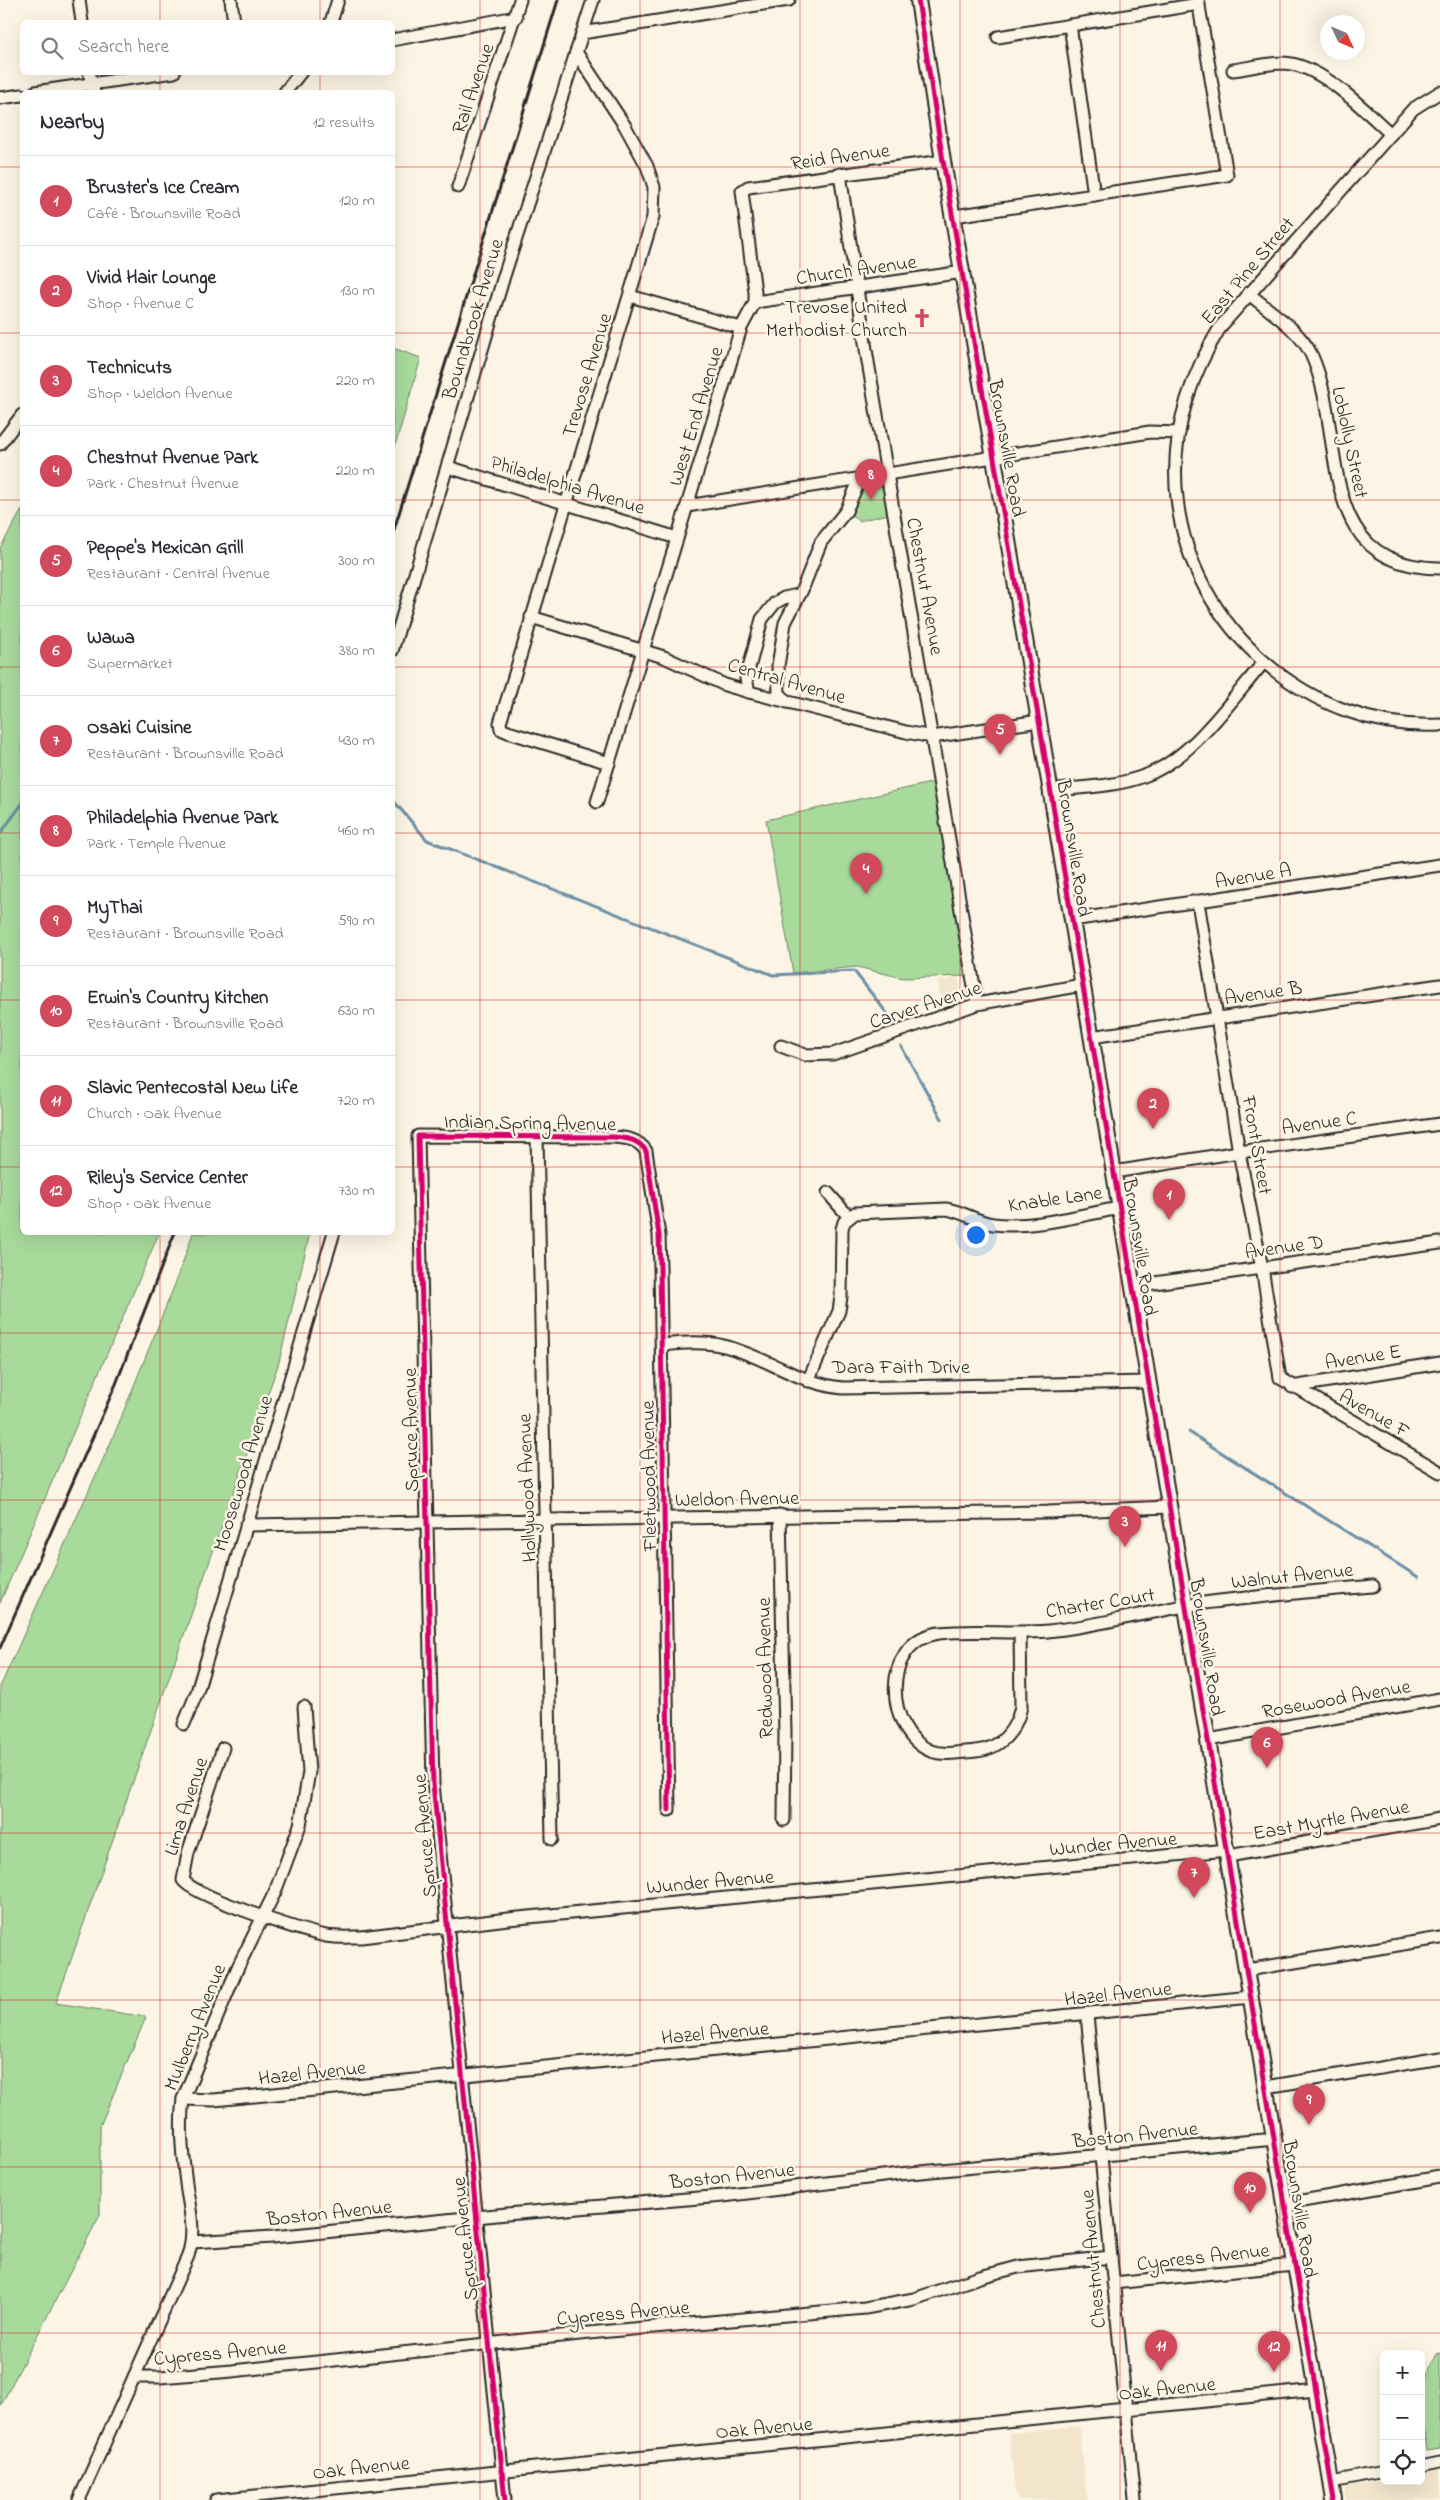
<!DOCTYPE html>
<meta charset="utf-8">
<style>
body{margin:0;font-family:"Indie Flower",sans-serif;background:#f7f7f7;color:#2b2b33}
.controls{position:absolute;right:15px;bottom:15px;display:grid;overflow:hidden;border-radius:8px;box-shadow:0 5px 20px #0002}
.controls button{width:45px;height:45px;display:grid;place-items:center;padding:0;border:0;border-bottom:1px solid #e1e1e2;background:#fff;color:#2b2b33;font:25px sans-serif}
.compass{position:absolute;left:1320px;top:15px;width:45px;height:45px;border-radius:50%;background:#fff;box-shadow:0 5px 20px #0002;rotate:134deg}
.you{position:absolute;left:975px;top:1234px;width:18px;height:18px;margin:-12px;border:4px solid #fff;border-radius:50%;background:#1a73e8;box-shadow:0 0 0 8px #1a73e833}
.badge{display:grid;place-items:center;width:32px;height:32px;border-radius:50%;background:#d1495b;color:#fff;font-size:16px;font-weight:700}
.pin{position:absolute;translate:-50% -41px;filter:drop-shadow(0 1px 2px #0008)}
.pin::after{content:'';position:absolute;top:26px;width:18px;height:15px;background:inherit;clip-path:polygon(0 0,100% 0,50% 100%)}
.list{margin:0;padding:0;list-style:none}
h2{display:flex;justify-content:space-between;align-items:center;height:65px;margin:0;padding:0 20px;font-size:21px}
h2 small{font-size:16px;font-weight:400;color:#7c7c81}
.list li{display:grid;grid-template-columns:32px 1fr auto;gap:15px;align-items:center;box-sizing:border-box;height:90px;padding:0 20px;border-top:1px solid #e1e1e2}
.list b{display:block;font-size:19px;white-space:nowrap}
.list p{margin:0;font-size:16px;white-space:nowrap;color:#7c7c81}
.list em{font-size:16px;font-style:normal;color:#7c7c81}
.icon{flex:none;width:28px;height:28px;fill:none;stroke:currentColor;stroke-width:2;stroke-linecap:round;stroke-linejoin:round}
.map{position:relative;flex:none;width:1440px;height:2500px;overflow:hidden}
.search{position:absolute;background:#fff;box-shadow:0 5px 20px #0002;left:20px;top:20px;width:375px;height:55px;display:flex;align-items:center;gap:12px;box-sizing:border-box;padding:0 18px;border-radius:8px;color:#7c7c81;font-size:19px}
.panel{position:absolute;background:#fff;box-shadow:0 5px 20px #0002;left:20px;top:90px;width:375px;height:1145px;border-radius:8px}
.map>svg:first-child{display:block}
.built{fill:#f3e5cc}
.green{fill:#a8da9c;stroke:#6a8264}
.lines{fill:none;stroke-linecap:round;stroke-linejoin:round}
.stream{stroke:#6b8fa5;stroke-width:3}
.minor-casing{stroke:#2b2b2b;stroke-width:15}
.tertiary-casing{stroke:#2b2b2b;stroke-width:18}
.minor{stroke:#fcf5e5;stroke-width:11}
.tertiary{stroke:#fcf5e5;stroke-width:14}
.rail{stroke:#2b2b2b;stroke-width:3}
.cycleway-casing{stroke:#fcf5e5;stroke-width:8}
.cycleway{stroke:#d6006c;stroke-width:5}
.grid{fill:none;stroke:#d62828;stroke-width:1;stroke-opacity:0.55}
.labels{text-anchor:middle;stroke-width:5;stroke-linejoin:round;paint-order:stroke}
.street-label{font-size:20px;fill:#2b2b2b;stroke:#fcf5e5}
.poi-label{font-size:20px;fill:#2b2b2b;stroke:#fcf5e5;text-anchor:end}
</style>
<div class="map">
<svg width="1440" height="2500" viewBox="0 0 1440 2500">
<rect width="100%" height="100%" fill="#fcf5e5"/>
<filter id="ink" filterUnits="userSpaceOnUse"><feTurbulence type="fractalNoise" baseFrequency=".02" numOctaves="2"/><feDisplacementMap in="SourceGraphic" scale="10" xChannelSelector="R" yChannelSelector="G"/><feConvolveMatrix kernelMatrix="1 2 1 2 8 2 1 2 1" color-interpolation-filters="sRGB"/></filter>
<g filter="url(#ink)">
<!-- built -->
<g class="built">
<path d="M958,978L962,997L941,1001L938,981Z"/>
<path d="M1079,2426L1087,2500H1016L1009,2433Z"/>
<path d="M1440,2471V2500H1346L1344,2488L1384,2481H1421V2474Z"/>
</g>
<!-- green -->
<g class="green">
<path d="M393,348L421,358L393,453L392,348Z"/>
<path d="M872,484L883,487L888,514L859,521L849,513L863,486Z"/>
<path d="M22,510V1232L159,1233L0,1603V548Z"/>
<path d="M935,782L966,976L903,978L857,967L793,973L766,820Z"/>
<path d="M193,1233H310L279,1362L56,2003L146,2017L100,2126V2215L0,2407V1687L114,1435L177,1279Z"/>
<path d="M1440,2353V2448L1427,2450L1421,2417V2386L1437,2354Z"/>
</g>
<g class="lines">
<!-- stream -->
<g class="stream">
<path d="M392,799L427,840L773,975L854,971L889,1016"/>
<path d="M0,834L22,804"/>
<path d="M901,1046L942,1119"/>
<path d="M1189,1432L1418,1577"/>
</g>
<!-- minor casing -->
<g class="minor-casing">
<g id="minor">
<path d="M79,0L82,22"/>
<path d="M231,0L234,22"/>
<path d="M331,22L338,0"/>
<path d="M1070,25L1094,195"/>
<path d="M582,33L789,0"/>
<path d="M998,37L1199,4"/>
<path d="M392,40L516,17"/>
<path d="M576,52L625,126L647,166L654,187L653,217L500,723L501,729L508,732L609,763"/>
<path d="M1233,70C1249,68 1267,63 1283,63C1321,64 1364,110 1391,134"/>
<path d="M89,72L94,92"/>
<path d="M35,92L174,72"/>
<path d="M285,92L301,72"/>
<path d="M1440,92L1413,109L1221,326C1189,378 1170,437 1177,498C1190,627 1311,732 1440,725"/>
<path d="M0,98L22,95"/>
<path d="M840,174L867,356L977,1004"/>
<path d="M458,187L520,0"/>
<path d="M954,216L1227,175L1198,0"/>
<path d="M1248,293C1269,311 1299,329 1311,354C1348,433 1310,567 1440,568"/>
<path d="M630,296L741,328"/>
<path d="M755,302L963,272"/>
<path d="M0,444L22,415"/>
<path d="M448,467L677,538"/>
<path d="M687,506L1150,432L1179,433"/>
<path d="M531,617L664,657L725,685L749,692L906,732L932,737L1039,721"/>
<path d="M392,651L504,276L593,0"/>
<path d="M749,692L746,679L762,619L775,603L784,598L798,595"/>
<path d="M787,702L779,693L778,666L785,623L802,590L821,542L846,511L860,479"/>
<path d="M1050,791C1081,787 1115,787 1144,776C1192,759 1231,700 1264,662"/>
<path d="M597,802L741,328L755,302V292L742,191L748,187L943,161"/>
<path d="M1198,902L1239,1152L1262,1268L1280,1378L1440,1472"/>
<path d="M1072,920L1440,865"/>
<path d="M1091,1037L1440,985"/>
<path d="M781,1046L805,1055L833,1054L977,1004L1082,985"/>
<path d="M537,1136L552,1839"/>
<path d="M1114,1172L1239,1152L1440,1124"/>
<path d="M828,1193L849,1217"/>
<path d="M1133,1286L1440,1243"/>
<path d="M662,1345C683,1343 703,1341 724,1346C765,1356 799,1384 843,1388L1149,1382"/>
<path d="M808,1381L839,1311L841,1297L842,1229L844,1222L855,1213L946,1209C962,1211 977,1222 993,1224C1034,1229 1080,1215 1120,1208"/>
<path d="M1292,1387L1440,1363"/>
<path d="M780,1515L785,1733L784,1820"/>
<path d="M246,1525L1048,1512L1169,1507"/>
<path d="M1020,1632L1021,1707C1016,1730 1001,1749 976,1751C962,1752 945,1756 931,1751C885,1733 879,1641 939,1633C975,1629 1012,1634 1048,1631C1101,1626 1152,1610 1204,1603C1260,1596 1317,1591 1373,1586"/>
<path d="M184,1724L197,1692L334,1232"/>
<path d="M1208,1740L1440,1699"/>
<path d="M223,1748L188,1853L183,1880C193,1896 304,1932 326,1936C338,1938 350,1937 361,1937L508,1919L1227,1850"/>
<path d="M1228,1856L1440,1819"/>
<path d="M1247,1970L1440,1938"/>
<path d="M1087,2015L1135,2500"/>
<path d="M1266,2087L1440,2058"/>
<path d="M183,2099L214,2100L1251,1997"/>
<path d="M1285,2204L1440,2177"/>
<path d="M192,2242L273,2237L507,2214L723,2196L899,2174L1275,2139"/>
<path d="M1113,2283L1295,2265"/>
<path d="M134,2377H160L232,2371L599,2332L865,2308L914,2299L980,2277L1018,2267L1111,2257"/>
<path d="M1421,2466L1440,2462"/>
<path d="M1331,2482L1384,2472"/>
<path d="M79,2500L188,2256C195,2233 191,2214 187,2191C183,2161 179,2129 183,2099L238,1967L275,1892L300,1825L309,1772L304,1707"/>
<path d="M216,2500L1316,2390"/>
<path d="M505,2500L433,1784L418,1136L613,1137C627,1138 638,1139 646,1151L659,1235L660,1268L669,1810"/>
</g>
</g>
<!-- tertiary casing -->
<g class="tertiary-casing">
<path id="tertiary" d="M918,0L943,161L1039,721L1334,2500"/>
</g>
<!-- minor -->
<use href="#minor" class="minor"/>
<!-- tertiary -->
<use href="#tertiary" class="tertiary"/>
<!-- rail -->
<g class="rail">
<path d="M392,536L558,0"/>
<path d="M0,1648L116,1384L175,1232"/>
</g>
<!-- cycleway casing -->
<g class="cycleway-casing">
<g id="cycleway">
<path d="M918,0L943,161L1039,721L1334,2500"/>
<path d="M505,2500L433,1784L418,1136L613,1137C627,1138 638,1139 646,1151L659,1235L660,1268L669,1810"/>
</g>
</g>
<!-- cycleway -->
<use href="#cycleway" class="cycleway"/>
</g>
</g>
<!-- grid -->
<path class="grid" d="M160,0V22M320,0V22M480,0V2500M640,0V2500M800,0V2500M960,0V2500M1120,0V2500M1280,0V2500M160,72V92M320,72V92M0,167H22M392,167H1440M0,333H22M392,333H1440M0,500H22M392,500H1440M0,667H22M392,667H1440M0,833H22M392,833H1440M0,1000H22M392,1000H1440M0,1167H22M392,1167H1440M160,1232V2500M320,1232V2500M0,1333H1440M0,1500H1440M0,1667H1440M0,1833H1440M0,2000H1440M0,2167H1440M0,2333H1440"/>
<!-- icons -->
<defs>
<g id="church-bare" transform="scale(1.5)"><path d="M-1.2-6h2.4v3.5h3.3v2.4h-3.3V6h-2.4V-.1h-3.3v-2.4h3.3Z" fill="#d1495b" stroke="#fcf5e5" stroke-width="2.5" paint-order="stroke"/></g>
</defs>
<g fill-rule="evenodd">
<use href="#church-bare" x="922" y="318"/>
</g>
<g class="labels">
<!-- street labels -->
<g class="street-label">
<text transform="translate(472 88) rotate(-71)" y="7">Rail Avenue</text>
<text transform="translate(840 156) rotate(-8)" y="7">Reid Avenue</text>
<text transform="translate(856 269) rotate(-8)" y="7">Church Avenue</text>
<text transform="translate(1247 270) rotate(-50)" y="7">East Pine Street</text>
<text transform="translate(472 319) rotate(-73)" y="7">Boundbrook Avenue</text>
<text transform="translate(586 375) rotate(-73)" y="7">Trevose Avenue</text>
<text transform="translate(695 416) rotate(-73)" y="7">West End Avenue</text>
<text transform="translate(1351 442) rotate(78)" y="7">Loblolly Street</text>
<text transform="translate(1008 448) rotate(80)" y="7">Brownsville Road</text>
<text transform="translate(568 484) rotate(17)" y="7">Philadelphia Avenue</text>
<text transform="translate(926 586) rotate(80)" y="7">Chestnut Avenue</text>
<text transform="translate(787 680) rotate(16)" y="7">Central Avenue</text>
<text transform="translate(1075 848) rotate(81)" y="7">Brownsville Road</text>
<text transform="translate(1253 875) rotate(-9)" y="7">Avenue A</text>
<text transform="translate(1263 992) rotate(-8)" y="7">Avenue B</text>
<text transform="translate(925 1004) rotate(-18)" y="7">Carver Avenue</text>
<text transform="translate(530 1122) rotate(1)" y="7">Indian Spring Avenue</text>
<text transform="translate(1319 1122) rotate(-8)" y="7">Avenue C</text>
<text transform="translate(1258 1145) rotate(80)" y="7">Front Street</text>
<text transform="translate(1055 1198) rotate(-8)" y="7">Knable Lane</text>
<text transform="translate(1284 1246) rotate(-8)" y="7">Avenue D</text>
<text transform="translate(1141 1247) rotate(81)" y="7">Brownsville Road</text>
<text transform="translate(1363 1356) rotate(-9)" y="7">Avenue E</text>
<text x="901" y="1373">Dara Faith Drive</text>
<text transform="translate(1375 1413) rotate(30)" y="7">Avenue F</text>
<text transform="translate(410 1430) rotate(-91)" y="7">Spruce Avenue</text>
<text transform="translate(242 1473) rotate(-73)" y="7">Moosewood Avenue</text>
<text transform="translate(648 1476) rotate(-91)" y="7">Fleetwood Avenue</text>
<text transform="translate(526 1488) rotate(-92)" y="7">Hollywood Avenue</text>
<text transform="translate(737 1498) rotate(-1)" y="7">Weldon Avenue</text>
<text transform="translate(1292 1575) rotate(-6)" y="7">Walnut Avenue</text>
<text transform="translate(1100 1602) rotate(-9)" y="7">Charter Court</text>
<text transform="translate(1208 1647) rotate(81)" y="7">Brownsville Road</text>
<text transform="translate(764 1668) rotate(-91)" y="7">Redwood Avenue</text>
<text transform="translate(1336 1698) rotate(-10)" y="7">Rosewood Avenue</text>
<text transform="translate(185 1806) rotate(-72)" y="7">Lima Avenue</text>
<text transform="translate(1331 1819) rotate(-10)" y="7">East Myrtle Avenue</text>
<text transform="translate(424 1836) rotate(-95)" y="7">Spruce Avenue</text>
<text transform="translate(1113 1843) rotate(-5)" y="7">Wunder Avenue</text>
<text transform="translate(710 1881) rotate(-5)" y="7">Wunder Avenue</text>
<text transform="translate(1118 1993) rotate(-6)" y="7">Hazel Avenue</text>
<text transform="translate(194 2027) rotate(-68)" y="7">Mulberry Avenue</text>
<text transform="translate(715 2032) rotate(-5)" y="7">Hazel Avenue</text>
<text transform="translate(312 2072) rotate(-6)" y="7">Hazel Avenue</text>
<text transform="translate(1135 2134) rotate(-6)" y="7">Boston Avenue</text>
<text transform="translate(732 2175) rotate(-6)" y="7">Boston Avenue</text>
<text transform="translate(1301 2209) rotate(81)" y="7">Brownsville Road</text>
<text transform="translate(329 2212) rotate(-6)" y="7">Boston Avenue</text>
<text transform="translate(464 2239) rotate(-96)" y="7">Spruce Avenue</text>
<text transform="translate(1203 2256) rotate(-6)" y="7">Cypress Avenue</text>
<text transform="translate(1092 2259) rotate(-95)" y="7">Chestnut Avenue</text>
<text transform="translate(623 2312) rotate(-5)" y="7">Cypress Avenue</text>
<text transform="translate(220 2352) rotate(-5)" y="7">Cypress Avenue</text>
<text transform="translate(1167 2388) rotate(-6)" y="7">Oak Avenue</text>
<text transform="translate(764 2427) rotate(-5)" y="7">Oak Avenue</text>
<text transform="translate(361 2467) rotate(-6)" y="7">Oak Avenue</text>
</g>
<!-- poi labels -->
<g class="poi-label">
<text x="907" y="313">Trevose United<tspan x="907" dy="23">Methodist Church</tspan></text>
</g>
</g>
</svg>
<div class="controls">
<button>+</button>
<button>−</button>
<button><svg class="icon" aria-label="locate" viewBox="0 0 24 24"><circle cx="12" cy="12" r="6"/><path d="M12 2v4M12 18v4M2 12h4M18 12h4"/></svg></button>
</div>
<svg class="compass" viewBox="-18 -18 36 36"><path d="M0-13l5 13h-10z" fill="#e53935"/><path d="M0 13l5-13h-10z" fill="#7c7c81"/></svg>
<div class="you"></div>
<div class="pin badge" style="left:1169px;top:1220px">1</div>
<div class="pin badge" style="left:1153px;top:1129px">2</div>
<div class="pin badge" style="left:1125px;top:1547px">3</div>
<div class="pin badge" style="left:866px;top:894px">4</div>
<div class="pin badge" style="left:1000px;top:755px">5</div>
<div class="pin badge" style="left:1267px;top:1768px">6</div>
<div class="pin badge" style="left:1194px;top:1898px">7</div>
<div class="pin badge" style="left:871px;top:500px">8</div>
<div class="pin badge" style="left:1309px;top:2125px">9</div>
<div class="pin badge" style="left:1250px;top:2213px">10</div>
<div class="pin badge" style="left:1161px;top:2371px">11</div>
<div class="pin badge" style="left:1274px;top:2372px">12</div>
<div class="search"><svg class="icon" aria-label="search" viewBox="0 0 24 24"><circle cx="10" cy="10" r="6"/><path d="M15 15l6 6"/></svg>Search here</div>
<section class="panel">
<h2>Nearby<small>12 results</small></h2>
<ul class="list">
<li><span class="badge">1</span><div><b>Bruster's Ice Cream</b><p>Café · Brownsville Road</p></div><em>120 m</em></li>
<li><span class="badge">2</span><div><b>Vivid Hair Lounge</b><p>Shop · Avenue C</p></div><em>130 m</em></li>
<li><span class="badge">3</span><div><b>Technicuts</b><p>Shop · Weldon Avenue</p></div><em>220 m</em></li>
<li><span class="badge">4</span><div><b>Chestnut Avenue Park</b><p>Park · Chestnut Avenue</p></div><em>220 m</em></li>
<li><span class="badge">5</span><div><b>Peppe's Mexican Grill</b><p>Restaurant · Central Avenue</p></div><em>300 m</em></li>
<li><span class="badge">6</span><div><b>Wawa</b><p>Supermarket</p></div><em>380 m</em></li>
<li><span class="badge">7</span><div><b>Osaki Cuisine</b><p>Restaurant · Brownsville Road</p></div><em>430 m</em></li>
<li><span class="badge">8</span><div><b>Philadelphia Avenue Park</b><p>Park · Temple Avenue</p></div><em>460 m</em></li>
<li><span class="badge">9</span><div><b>MyThai</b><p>Restaurant · Brownsville Road</p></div><em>590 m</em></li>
<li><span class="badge">10</span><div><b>Erwin's Country Kitchen</b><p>Restaurant · Brownsville Road</p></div><em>630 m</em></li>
<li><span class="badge">11</span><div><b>Slavic Pentecostal New Life</b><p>Church · Oak Avenue</p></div><em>720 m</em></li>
<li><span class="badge">12</span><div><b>Riley's Service Center</b><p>Shop · Oak Avenue</p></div><em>730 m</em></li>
</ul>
</section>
</div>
